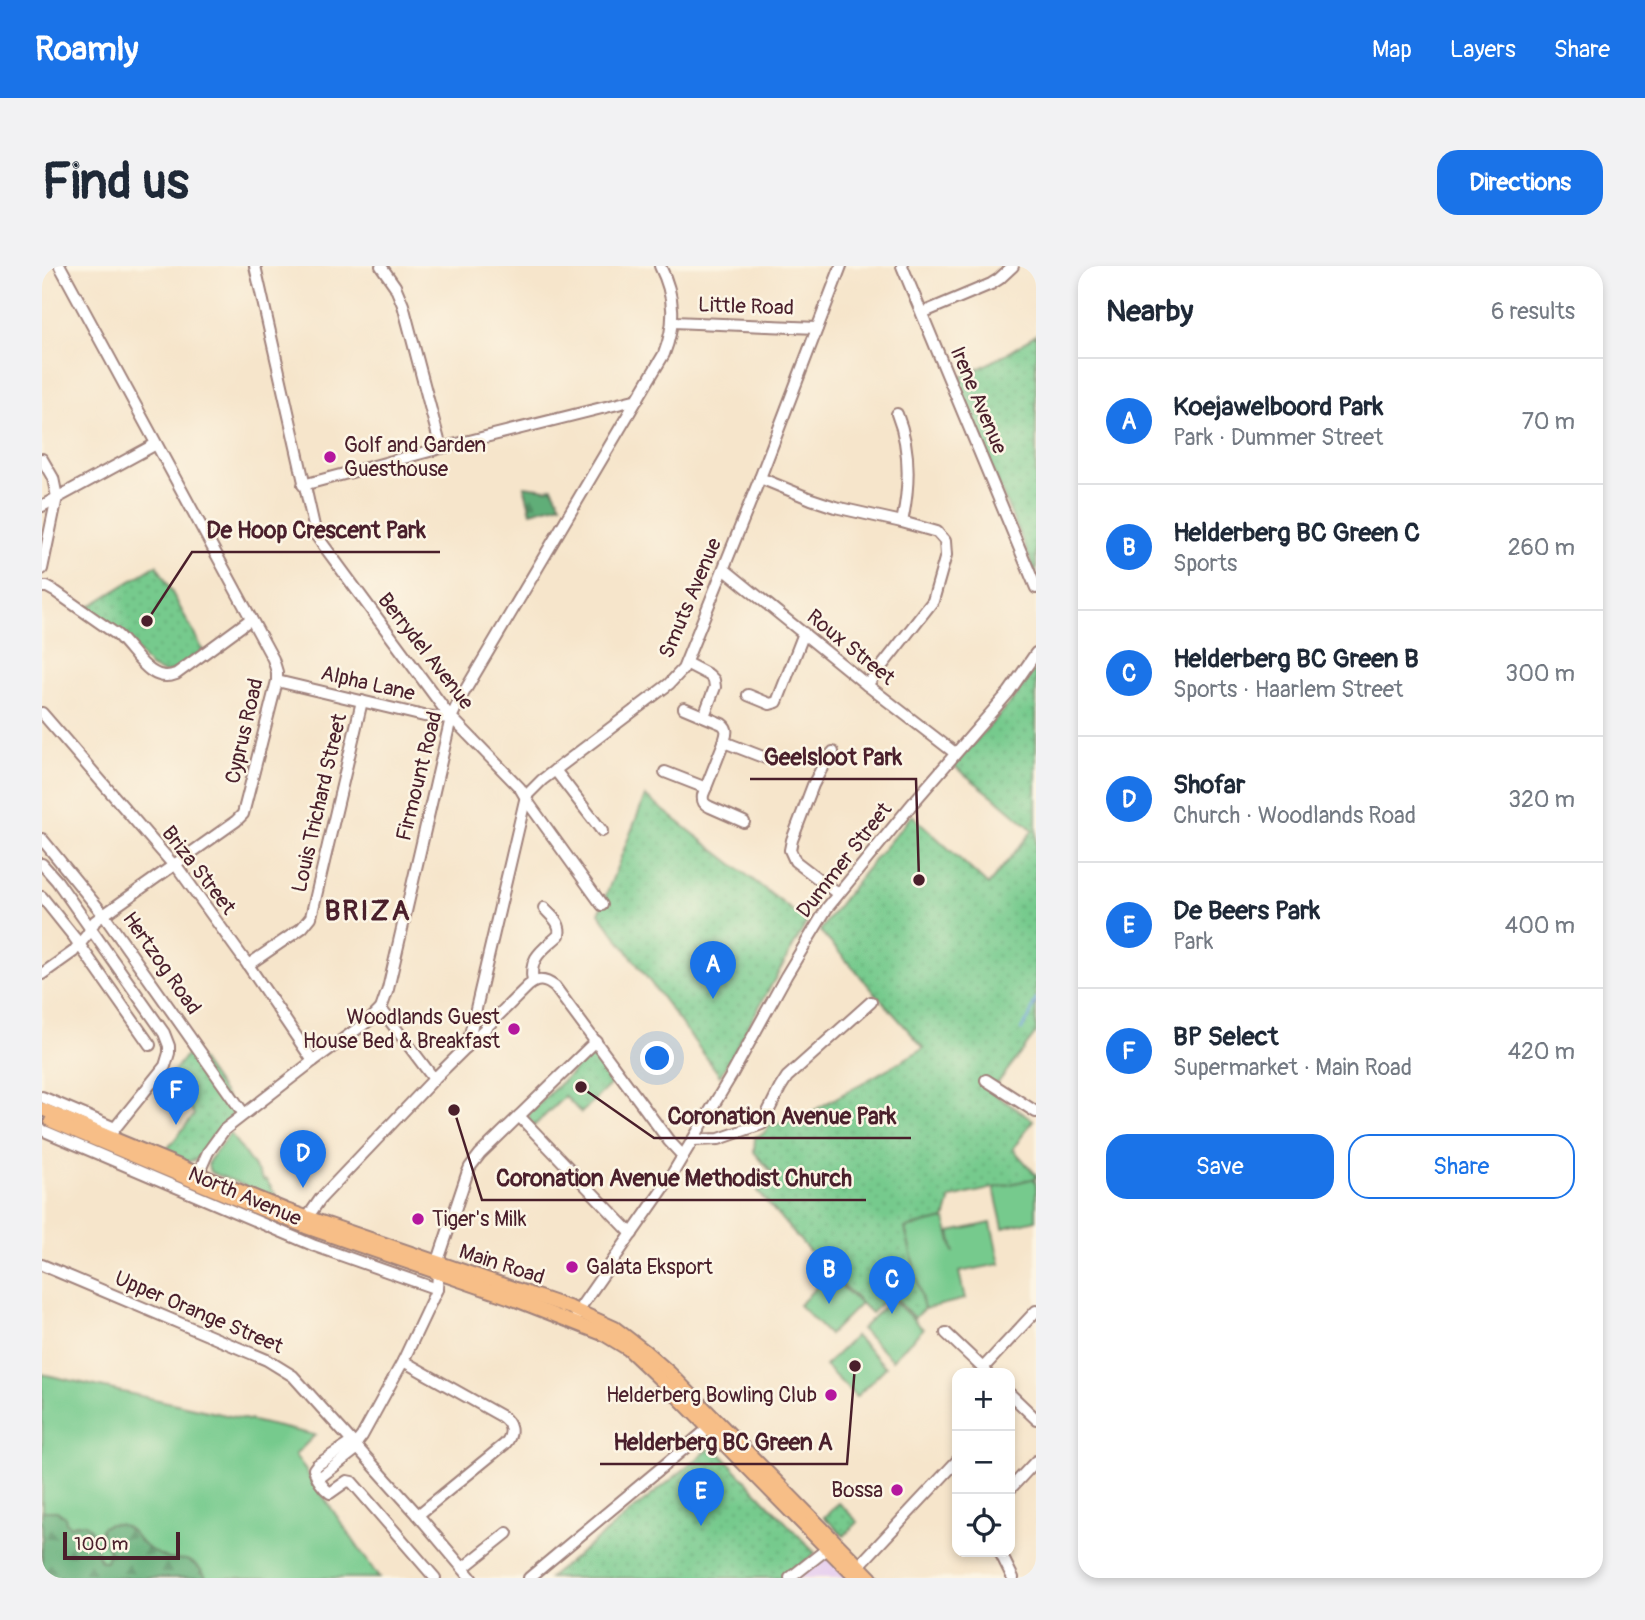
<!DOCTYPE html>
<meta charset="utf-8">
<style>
body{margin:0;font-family:Pangolin,sans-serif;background:#f2f2f3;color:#1f2937}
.controls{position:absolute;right:21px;bottom:21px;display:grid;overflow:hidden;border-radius:14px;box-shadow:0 4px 10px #0003}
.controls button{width:63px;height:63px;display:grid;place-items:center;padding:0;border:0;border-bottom:2px solid #e0e1e3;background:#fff;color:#1f2937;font:35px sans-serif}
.scale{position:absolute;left:21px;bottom:18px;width:117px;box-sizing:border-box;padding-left:7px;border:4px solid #4a1f2b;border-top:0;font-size:19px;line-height:24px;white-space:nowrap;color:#4a1f2b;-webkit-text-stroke:5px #fcf5e5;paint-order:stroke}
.you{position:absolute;left:616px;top:793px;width:24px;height:24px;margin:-18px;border:5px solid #fff;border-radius:50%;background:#1a73e8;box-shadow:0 0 0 10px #1a73e833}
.badge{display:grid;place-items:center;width:46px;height:46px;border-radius:50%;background:#1a73e8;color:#fff;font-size:23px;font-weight:700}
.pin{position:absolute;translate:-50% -58px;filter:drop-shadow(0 2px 4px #0008)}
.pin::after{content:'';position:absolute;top:37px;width:24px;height:21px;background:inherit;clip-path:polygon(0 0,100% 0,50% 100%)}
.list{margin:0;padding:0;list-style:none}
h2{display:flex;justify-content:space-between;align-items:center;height:91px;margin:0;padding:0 28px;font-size:30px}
h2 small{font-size:23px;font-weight:400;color:#747a83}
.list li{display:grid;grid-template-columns:46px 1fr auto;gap:21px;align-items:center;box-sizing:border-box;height:126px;padding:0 28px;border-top:2px solid #e0e1e3}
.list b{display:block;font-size:26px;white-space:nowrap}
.list p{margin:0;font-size:23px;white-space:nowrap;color:#747a83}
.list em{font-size:23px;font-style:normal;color:#747a83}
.actions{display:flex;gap:14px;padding:21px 28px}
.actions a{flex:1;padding:16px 0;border:2px solid #1a73e8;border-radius:21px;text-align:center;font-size:24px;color:#1a73e8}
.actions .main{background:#1a73e8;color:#fff}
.icon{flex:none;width:38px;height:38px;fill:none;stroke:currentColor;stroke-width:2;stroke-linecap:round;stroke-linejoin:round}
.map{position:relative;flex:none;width:994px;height:1312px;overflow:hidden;border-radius:21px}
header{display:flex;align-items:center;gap:42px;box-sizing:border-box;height:98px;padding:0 35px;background:#1a73e8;color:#fff}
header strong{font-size:33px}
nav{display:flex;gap:38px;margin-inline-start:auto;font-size:24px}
.intro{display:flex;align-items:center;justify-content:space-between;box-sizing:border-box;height:168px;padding:0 42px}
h1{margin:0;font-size:49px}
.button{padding:18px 32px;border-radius:21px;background:#1a73e8;color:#fff;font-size:24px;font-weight:700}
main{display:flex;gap:42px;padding:0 42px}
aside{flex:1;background:#fff;border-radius:21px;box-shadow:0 4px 10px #0003}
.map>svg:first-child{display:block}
.built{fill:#e8d2ee}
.grass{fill:#76ca8d;stroke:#60745c;stroke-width:2}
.forest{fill:url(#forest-firs);stroke:#556652;stroke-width:2}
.park{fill:url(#park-dots);stroke:#60745c;stroke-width:2}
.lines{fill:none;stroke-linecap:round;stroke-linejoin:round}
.stream{stroke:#6aa1d8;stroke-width:2.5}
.minor-casing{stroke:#a0827b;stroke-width:14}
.major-casing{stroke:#a0827b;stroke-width:16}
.minor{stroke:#fff;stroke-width:10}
.major{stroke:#f7be87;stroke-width:12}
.poi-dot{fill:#b5179e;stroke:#fcf5e5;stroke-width:2.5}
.labels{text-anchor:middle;stroke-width:5;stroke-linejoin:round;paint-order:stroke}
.street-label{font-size:21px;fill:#4a1f2b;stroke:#fcf5e5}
.poi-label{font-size:21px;fill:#4a1f2b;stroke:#fcf5e5;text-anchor:start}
.district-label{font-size:28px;font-weight:bold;letter-spacing:2px;fill:#4a1f2b;stroke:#fcf5e5}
.leader{fill:none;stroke:#4a1f2b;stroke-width:2.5}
.callout-dot{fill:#4a1f2b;stroke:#fcf5e5;stroke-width:2.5}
.callout-label{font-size:23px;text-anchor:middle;font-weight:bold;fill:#4a1f2b;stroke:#fcf5e5;stroke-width:5;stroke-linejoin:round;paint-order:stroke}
</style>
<header>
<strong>Roamly</strong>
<nav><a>Map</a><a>Layers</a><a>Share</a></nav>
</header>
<div class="intro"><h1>Find us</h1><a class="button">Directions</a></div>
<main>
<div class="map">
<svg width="994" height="1312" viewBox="0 0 994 1312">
<defs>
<pattern id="forest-firs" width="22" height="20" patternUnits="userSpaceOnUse" patternTransform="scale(1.75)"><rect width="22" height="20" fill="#60ae78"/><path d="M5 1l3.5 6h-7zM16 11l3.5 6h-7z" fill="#518d63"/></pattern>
<pattern id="park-dots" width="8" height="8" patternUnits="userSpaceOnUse" patternTransform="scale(1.75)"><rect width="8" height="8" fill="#76ca8d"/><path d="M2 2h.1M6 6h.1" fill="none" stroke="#68ad7a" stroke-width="1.8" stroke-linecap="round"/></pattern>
</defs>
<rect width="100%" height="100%" fill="#fcf5e5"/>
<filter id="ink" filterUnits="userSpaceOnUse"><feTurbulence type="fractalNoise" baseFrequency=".0143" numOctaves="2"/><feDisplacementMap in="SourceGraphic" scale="14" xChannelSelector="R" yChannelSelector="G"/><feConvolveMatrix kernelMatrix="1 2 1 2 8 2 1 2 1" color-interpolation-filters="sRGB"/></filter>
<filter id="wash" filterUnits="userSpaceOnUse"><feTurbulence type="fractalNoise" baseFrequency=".00686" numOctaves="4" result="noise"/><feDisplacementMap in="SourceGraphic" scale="28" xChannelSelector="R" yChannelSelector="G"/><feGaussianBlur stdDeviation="1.57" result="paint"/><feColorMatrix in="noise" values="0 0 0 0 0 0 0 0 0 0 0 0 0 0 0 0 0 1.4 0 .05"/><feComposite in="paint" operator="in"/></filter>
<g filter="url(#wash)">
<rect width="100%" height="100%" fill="#f6e5cb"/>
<!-- built -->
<path class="built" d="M790,1280L822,1312H747Z"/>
<!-- grass -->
<g class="grass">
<path d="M188,867L222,915L224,914L235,930L234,932L168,906L166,899L167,895Z"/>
<path d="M992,912L994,919V954L961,962L952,922Z"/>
<path d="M903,953L912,987L908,966L949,957L958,998L917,1006L923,1033L882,1043L863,962Z"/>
<path d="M787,1008L818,1038L787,1069L757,1039Z"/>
<path d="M850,1033L881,1063L850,1094L819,1063Z"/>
<path d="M813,1070L844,1101L814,1131L783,1100Z"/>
<path d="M0,1108L273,1169L253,1189L337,1312H0Z"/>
</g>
<!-- forest -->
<g class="forest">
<path d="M482,220L505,223L510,221L519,238L489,246Z"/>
<path d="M0,1245H15L23,1251L24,1256L28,1260C56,1247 49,1281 59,1295H64C69,1281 66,1283 59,1272V1262C63,1259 69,1257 75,1258C92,1261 94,1274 104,1281C110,1285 118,1289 124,1292C133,1296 137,1292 144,1294C152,1296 161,1304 164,1312H0Z"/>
</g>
<!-- park -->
<g class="park">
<path d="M994,68V308L913,114C941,101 969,87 994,68Z"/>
<path d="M115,299L161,384L133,404L122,407L108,401L83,369L45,342Z"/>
<path d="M994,402V767L949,826L991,854L971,883L994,909V912L909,932L903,953L863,962L882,1043L872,1052L849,1028L829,1047L770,988L715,925L733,910L712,886L713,871L721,868L728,859L755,854L882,782L778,665C806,624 838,587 870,549L946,619L991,564L957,535L912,500L972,432Z"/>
<path d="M603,530L765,656L678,810L557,647Z"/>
<path d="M150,782L191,841V846L189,851L171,869L157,891L153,894L144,896L123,886L152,849L130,807Z"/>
<path d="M549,788L557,789L575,812L539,847L523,830L492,860L487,853V847Z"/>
<path d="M671,1180L773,1287L742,1312H507Z"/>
<path d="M797,1237L816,1256L802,1270L782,1251Z"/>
</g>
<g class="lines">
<!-- stream -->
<path class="stream" d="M979,764L987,752L994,733"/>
</g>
</g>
<g filter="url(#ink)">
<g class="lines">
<!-- minor casing -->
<g class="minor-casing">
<g id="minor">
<path d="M213,0L274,269L409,452L414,456L478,522L488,539L560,639"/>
<path d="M339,0L353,20L361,39L399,182"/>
<path d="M860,0L994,322"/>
<path d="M880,47L949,18L957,13L971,0"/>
<path d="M631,56L775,62"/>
<path d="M855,148C869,183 868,219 860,256"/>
<path d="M0,193L11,212L15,231L0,303"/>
<path d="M718,212L769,233L793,241L860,256L895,266L903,275L904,289L891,335L825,419"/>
<path d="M261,219L399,182L596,133"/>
<path d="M0,240L114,178"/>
<path d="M682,303L825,419L913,487"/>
<path d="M0,321H5L14,326L74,368C92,383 107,419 134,408L209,353"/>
<path d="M644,397L667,409L672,414L673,421L662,450"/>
<path d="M235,415L382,450L409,452"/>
<path d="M706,429L728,438L735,436L762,367"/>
<path d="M642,442L680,458C687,463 684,469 682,476L661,529C660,536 662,538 668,541L702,556"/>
<path d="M0,447L128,595L136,602L206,699L271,795"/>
<path d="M682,476L726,493"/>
<path d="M791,486L783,496L771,519L750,574L748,584L753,595L796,628"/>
<path d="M513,504L560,565"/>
<path d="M623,506L664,522"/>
<path d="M0,573L61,648L202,848"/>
<path d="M0,598L15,615L122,767L127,780V787L123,800L73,862L64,876"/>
<path d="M0,631L32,671L108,779"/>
<path d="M206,699L260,662L269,651L320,435"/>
<path d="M0,708L31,686L45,669L53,655L194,555L201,548L235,415V406L231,393L18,0"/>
<path d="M491,716C486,691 501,684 517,669C520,657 509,650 502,642"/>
<path d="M339,743L392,813"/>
<path d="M425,781L484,530L500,514L627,418L641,403L718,212L799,0"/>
<path d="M944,814L994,846"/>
<path d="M0,831L73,862"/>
<path d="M477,850L590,968"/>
<path d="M0,864L273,980L395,1023"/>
<path d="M651,874L677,873L720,858L738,822L745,811L829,736"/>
<path d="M154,913L166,886L182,864L271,795L329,753L339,743L346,723L409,452L418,433L622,88C634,57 633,30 618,0"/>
<path d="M265,952L279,932L392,813L486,720C495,712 503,713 513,721L627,875L641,890"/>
<path d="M0,999L225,1094L251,1110L376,1249L429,1312"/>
<path d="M535,1050L540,1039L623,920L689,810L744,710L785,642L871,537L967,426L994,387"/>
<path d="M904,1067L944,1105"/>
<path d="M361,1095L459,1150C470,1157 472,1168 463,1178L376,1249"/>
<path d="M941,1102L994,1045"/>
<path d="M968,1128L994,1153"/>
<path d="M310,1176L275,1199L272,1203C274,1212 281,1222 288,1227L305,1215L310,1216L393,1312"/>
<path d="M313,1179L320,1170L361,1095L395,1023L397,992L425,908L428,901L438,888L554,775"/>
<path d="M276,1213L316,1182"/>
<path d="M968,1223L994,1195"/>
<path d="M958,1286L971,1312"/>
<path d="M421,1302L465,1267"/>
<path d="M812,1305L915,1195"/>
<path d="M487,1312L673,1157"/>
<path d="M748,1312L785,1283"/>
</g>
</g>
<!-- major casing -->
<g class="major-casing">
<g id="major">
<path d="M0,843L244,944L529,1042L573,1062L603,1085L628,1107L829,1312"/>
<path d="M9,855L208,939L264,961L466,1031L563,1069L586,1083L625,1120L814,1312"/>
</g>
</g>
<!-- minor -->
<use href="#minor" class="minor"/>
<!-- major -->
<use href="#major" class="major"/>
</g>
</g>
<!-- markers -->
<g class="poi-dot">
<circle cx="288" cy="191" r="7"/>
<circle cx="472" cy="763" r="7"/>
<circle cx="376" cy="953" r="7"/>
<circle cx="530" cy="1001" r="7"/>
<circle cx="789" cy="1129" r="7"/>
<circle cx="855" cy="1224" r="7"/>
</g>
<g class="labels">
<!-- street labels -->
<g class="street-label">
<text transform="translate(704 40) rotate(2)" y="7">Little Road</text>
<text transform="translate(937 134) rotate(67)" y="7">Irene Avenue</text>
<text transform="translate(648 332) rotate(-67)" y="7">Smuts Avenue</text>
<text transform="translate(809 381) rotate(39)" y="7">Roux Street</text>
<text transform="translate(384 385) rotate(52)" y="7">Berrydel Avenue</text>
<text transform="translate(326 417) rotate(13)" y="7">Alpha Lane</text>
<text transform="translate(202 465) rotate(-77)" y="7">Cyprus Road</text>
<text transform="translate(377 510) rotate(-76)" y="7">Firmount Road</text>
<text transform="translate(277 537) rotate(-77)" y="7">Louis Trichard Street</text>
<text transform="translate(802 594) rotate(-52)" y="7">Dummer Street</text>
<text transform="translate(157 604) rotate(52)" y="7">Briza Street</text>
<text transform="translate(120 697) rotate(55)" y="7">Hertzog Road</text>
<text transform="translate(203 930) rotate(23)" y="7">North Avenue</text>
<text transform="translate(460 998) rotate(18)" y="7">Main Road</text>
<text transform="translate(157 1046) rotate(23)" y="7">Upper Orange Street</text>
</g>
<!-- poi labels -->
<g class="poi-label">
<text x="302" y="186">Golf and Garden<tspan x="302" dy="24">Guesthouse</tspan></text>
<text x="458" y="758" text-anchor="end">Woodlands Guest<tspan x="458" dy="24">House Bed &amp; Breakfast</tspan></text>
<text x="390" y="960">Tiger's Milk</text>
<text x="544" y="1008">Galata Eksport</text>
<text x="775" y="1136" text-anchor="end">Helderberg Bowling Club</text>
<text x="841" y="1231" text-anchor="end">Bossa</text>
</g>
<!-- district labels -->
<g class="district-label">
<text x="326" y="654">BRIZA</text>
</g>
</g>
<!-- callouts -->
<path class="leader" d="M105 355L150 286H398M877 614L874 513H708M539 821L612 872H869M412 844L440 934H824M813 1100L805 1198H558"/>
<g class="callout-dot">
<circle cx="105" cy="355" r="7"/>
<circle cx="877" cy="614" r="7"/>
<circle cx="539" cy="821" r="7"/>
<circle cx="412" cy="844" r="7"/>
<circle cx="813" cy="1100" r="7"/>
</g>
<g class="callout-label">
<text x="274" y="272">De Hoop Crescent Park</text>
<text x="791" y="499">Geelsloot Park</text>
<text x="740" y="858">Coronation Avenue Park</text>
<text x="632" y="920">Coronation Avenue Methodist Church</text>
<text x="681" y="1184">Helderberg BC Green A</text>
</g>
</svg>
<div class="controls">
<button>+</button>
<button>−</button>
<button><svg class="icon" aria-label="locate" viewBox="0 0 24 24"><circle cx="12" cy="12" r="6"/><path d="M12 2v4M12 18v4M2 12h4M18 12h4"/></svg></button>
</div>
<div class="scale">100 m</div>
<div class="you"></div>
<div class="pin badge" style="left:671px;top:733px">A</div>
<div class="pin badge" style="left:787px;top:1038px">B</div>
<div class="pin badge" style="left:850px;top:1048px">C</div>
<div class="pin badge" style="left:261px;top:922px">D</div>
<div class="pin badge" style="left:659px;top:1260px">E</div>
<div class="pin badge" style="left:134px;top:859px">F</div>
</div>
<aside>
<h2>Nearby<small>6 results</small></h2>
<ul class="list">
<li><span class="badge">A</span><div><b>Koejawelboord Park</b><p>Park · Dummer Street</p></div><em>70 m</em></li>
<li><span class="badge">B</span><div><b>Helderberg BC Green C</b><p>Sports</p></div><em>260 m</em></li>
<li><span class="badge">C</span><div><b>Helderberg BC Green B</b><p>Sports · Haarlem Street</p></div><em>300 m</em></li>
<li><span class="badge">D</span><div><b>Shofar</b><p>Church · Woodlands Road</p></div><em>320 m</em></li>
<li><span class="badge">E</span><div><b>De Beers Park</b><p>Park</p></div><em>400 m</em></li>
<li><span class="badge">F</span><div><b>BP Select</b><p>Supermarket · Main Road</p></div><em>420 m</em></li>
</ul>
<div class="actions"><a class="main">Save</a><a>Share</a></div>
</aside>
</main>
